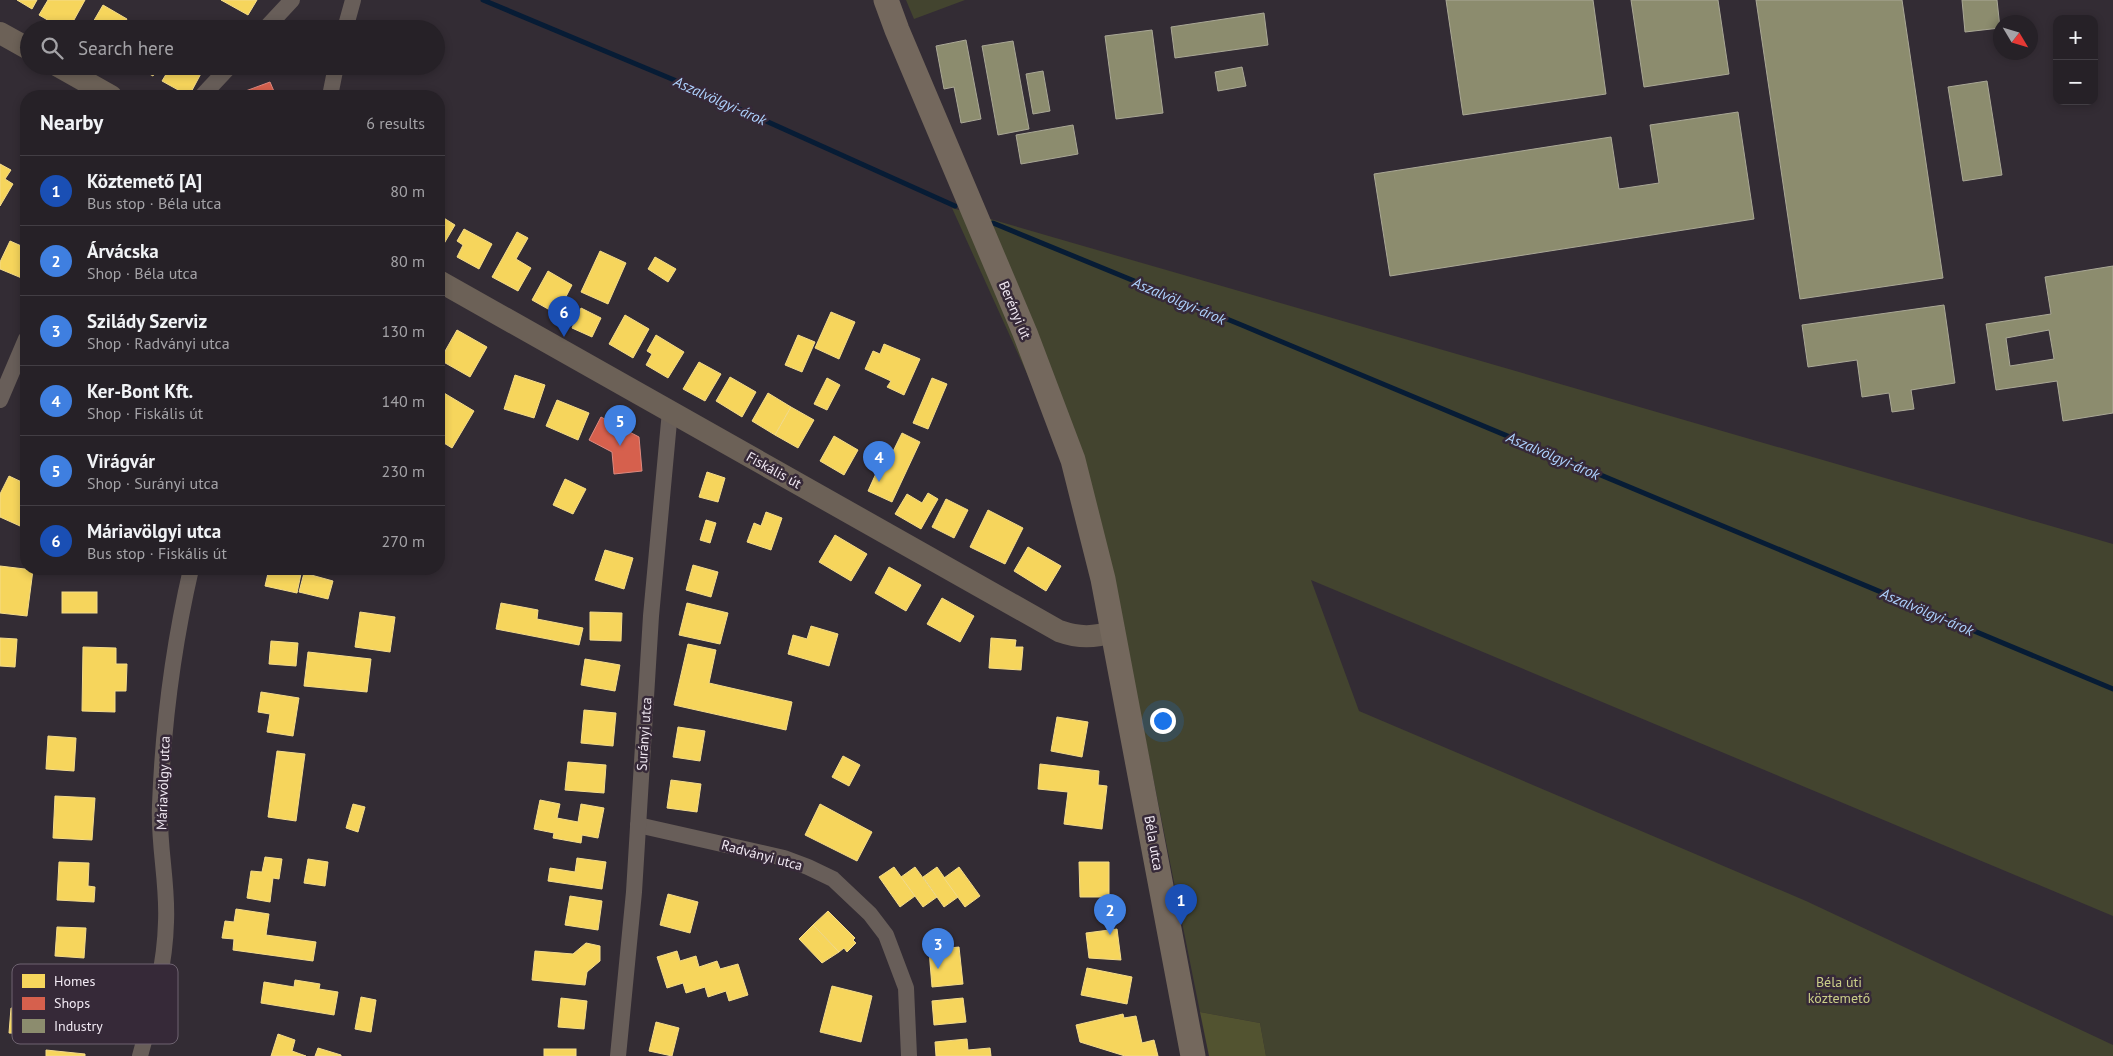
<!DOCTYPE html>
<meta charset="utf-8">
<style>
body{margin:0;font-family:"PT Sans",sans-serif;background:#322e33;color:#f1f3f6}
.controls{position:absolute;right:15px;top:15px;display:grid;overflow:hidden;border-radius:10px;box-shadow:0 2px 8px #0003}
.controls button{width:45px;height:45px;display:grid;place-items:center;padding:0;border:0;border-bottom:1px solid #423e44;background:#262127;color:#f1f3f6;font:25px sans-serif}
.compass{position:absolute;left:1993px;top:15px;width:45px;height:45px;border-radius:50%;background:#262127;box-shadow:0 2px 8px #0003;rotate:128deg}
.you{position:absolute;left:1162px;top:720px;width:18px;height:18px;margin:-12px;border:4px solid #fff;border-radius:50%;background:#1a73e8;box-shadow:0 0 0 8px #1a73e833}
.badge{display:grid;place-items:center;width:32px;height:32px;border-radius:50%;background:#d93025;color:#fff;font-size:16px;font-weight:700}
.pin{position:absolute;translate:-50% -41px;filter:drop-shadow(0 1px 2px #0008)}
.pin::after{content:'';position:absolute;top:26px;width:18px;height:15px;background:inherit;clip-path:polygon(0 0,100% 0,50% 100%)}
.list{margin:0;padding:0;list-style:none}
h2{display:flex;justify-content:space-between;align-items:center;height:65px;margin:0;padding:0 20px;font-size:21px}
h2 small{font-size:16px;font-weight:400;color:#a4a3a7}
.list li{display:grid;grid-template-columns:32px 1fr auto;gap:15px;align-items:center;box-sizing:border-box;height:70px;padding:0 20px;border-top:1px solid #423e44}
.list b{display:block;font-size:19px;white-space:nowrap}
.list p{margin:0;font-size:16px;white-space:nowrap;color:#a4a3a7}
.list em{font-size:16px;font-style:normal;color:#a4a3a7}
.icon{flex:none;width:28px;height:28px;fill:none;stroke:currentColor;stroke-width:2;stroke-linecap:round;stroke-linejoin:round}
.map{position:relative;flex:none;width:2113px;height:1056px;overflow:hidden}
.search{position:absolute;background:#262127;box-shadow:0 2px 8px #0003;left:20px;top:20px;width:425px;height:55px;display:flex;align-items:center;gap:12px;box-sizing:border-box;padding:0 18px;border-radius:28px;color:#a4a3a7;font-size:19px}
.panel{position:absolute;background:#262127;box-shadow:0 2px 8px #0003;left:20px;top:90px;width:425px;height:485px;border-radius:20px}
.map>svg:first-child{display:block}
.green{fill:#43442f}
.forest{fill:#525330}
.homes{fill:#f6d55c;stroke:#f4db89}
.shops{fill:#d6604d;stroke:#de897f}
.industry{fill:#8c8c6e;stroke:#aaa896;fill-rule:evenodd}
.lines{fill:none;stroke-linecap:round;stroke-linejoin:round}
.stream{stroke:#071c35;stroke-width:5}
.street{stroke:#685e59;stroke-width:16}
.secondary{stroke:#6c6157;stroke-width:22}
.primary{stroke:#74685d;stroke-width:25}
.labels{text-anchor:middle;stroke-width:5;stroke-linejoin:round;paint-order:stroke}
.street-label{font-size:14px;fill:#f1e9f3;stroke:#362938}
.park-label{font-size:14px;fill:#cace88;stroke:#362938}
.water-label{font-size:15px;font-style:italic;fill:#aed2fe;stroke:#362938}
.key{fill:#362938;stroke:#6e6370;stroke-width:1}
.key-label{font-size:14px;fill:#f1e9f3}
</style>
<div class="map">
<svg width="2113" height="1056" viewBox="0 0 2113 1056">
<rect width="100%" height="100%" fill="#332c34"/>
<!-- green -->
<g class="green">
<path d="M906,0H965L914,19Z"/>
<path d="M952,208L2113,544V916L1311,580L1359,711L1806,901L2113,1045V1056H1266L1260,1023L1200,1012L1141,717L1086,504Z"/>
</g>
<!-- forest -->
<path class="forest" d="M1200,1012L1260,1023L1266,1056H1209Z"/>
<!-- homes -->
<g class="homes">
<path d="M17,0H37L32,9Z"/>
<path d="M48,0H85L69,29H63L39,15Z"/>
<path d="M221,0H257L248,15Z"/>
<path d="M103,5L127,19L121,29H89Z"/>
<path d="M135,66H159L153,76Z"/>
<path d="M171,66H205L189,96L162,81Z"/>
<path d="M0,164L11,170L5,179L13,184L0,206Z"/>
<path d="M439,215L455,225L442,247L439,245Z"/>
<path d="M464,229L492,244L479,269L457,257L463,245L457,241Z"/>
<path d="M517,232L528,238L516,259L531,268L518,291L492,277Z"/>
<path d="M10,241L26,248V274L24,279L0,269V262Z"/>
<path d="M600,251L626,263L608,304L581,292Z"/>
<path d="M655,257L676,269L668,282L648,269Z"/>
<path d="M548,271L572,285L557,314L532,300Z"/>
<path d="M581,308L601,318L592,337L572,328Z"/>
<path d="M831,312L855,322L839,359L815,348Z"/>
<path d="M625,315L649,329L633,358L609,344Z"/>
<path d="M457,330L487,347L470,377L440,360Z"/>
<path d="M656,335L684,352L668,378L646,365L652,354L647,351Z"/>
<path d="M798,335L815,342L802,372L785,365Z"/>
<path d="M884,344L920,359L904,395L887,387L891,381L865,369L873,351L880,354Z"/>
<path d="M699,362L721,374L705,401L683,389Z"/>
<path d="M515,375L545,385L534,418L504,409Z"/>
<path d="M730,377L756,392L742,417L716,401Z"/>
<path d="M827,378L840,385L827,410L814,404Z"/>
<path d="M932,378L947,384L928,429L913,423Z"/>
<path d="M444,393L474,411L452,448L439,440V402Z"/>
<path d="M768,393L791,407L775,435L752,421Z"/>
<path d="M557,400L589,413L578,440L546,426Z"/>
<path d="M791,407L814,420L798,448L775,435Z"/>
<path d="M902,433L920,442L892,502L868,491L878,469L883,472Z"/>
<path d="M834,436L858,450L844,475L820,461Z"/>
<path d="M707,472L725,478L718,502L699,497Z"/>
<path d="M9,476L26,484V513L20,526L0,517V494Z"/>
<path d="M565,479L586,489L573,514L553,505Z"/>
<path d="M928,493L938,499L921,529L895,514L907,494L922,503Z"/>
<path d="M946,499L968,510L954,538L932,527Z"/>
<path d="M988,510L1023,528L1005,564L970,547Z"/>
<path d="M766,512L782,518L771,550L747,542L754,523L761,526Z"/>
<path d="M706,520L716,523L710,543L700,540Z"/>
<path d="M835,535L867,554L851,581L819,562Z"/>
<path d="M1028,547L1061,566L1046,591L1014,571Z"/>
<path d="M605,550L633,558L624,589L595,580Z"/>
<path d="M693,565L718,572L711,597L686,590Z"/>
<path d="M0,566L33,570L27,616L0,613Z"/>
<path d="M889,567L921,585L906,611L875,593Z"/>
<path d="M112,569H155V572L111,570Z"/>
<path d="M269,569H302L297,593L265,586Z"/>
<path d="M304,573L333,581L328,599L299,592Z"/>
<rect x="62" y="592" width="35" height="21"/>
<path d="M942,598L974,616L960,642L927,624Z"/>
<path d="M501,603L538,610L537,619L583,628L579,645L496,629Z"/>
<path d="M687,603L728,613L720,644L679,635Z"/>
<path d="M360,612L395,617L390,652L355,647Z"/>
<path d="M590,612L622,613L621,641L590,640Z"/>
<path d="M811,626L838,634L829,666L788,654L793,635L807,639Z"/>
<path d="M0,638L17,639L15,667L0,666Z"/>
<path d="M991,638L1016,640L1015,647H1023L1021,670L989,668Z"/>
<path d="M271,641L298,643L296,666L269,664Z"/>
<path d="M688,644L716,650L709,683L792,702L786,730L674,705Z"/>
<path d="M83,647L116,648V664H127L126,691H115V712L82,711Z"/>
<path d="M308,652L371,659L367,692L304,686Z"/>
<path d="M585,659L620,665L615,691L581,685Z"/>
<path d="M261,692L299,698L293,736L267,732L270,714L258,712Z"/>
<path d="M584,710L616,713L613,746L581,743Z"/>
<path d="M1057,717L1088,722L1082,757L1051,751Z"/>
<path d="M678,727L705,731L700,761L673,757Z"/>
<path d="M48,736L76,738L74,771L46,769Z"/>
<path d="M277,751L305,754L296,821L268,817Z"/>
<path d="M843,756L860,765L849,786L832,777Z"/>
<path d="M568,762L606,765L604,793L565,790Z"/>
<path d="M1040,764L1099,771L1098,785L1107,786L1102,829L1064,824L1068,792L1038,789Z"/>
<path d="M671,780L701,784L697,812L667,808Z"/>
<path d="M55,796L95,798L92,840L53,838Z"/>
<path d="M540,800L560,804L557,818L578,822L581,804L604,808L598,838L582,835L581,843L553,838L554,833L534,829Z"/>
<path d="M353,804L365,807L358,832L346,828Z"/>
<path d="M820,804L872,832L857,861L805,835Z"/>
<path d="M265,857L282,859L279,879L273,878L270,902L247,898L251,871L262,872Z"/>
<path d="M577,858L606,862L602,889L548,881L550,868L575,872Z"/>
<path d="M308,859L328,862L325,886L304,883Z"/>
<path d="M59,862L89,863L88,886L95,887L94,902L57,900Z"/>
<path d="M1079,862H1109V897H1080Z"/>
<path d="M894,867L915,896L900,907L879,877Z"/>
<path d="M915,867L937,897L923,907L901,877Z"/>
<path d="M937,867L958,897L944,907L923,877Z"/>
<path d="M959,867L980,896L965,907L944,878Z"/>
<path d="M668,894L698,902L690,933L660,925Z"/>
<path d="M570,896L602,901L598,930L565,925Z"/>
<path d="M236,909L269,914L266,935L316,942L313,961L233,950L234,939L222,938L225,921L234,922Z"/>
<path d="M828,911L855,938L853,940L856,943L847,952L844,948L839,952L813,925Z"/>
<path d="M813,925L839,952L822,963L799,939Z"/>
<path d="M57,927L86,928L84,958L55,956Z"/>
<path d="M1117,929L1121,960L1089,958L1086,933Z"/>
<path d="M586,943L600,946V961L587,972L585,985L532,980L535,951L573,954Z"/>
<path d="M959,947L963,984L932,987L929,950Z"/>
<path d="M677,951L680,961L696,956L699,967L717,961L720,969L738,964L748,995L729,1001L726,991L708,997L705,987L686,993L683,983L667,988L657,957Z"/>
<path d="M1087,968L1132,977L1127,1004L1081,995Z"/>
<path d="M295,980L320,984L319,989L338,992L334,1015L261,1003L264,982L294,987Z"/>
<path d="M832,986L872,996L861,1042L820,1032Z"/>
<path d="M361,997L376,1000L371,1032L355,1029Z"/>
<path d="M561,998L587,1001L584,1029L558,1027Z"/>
<path d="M963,998L966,1022L934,1025L932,1001Z"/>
<path d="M11,1008L65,1011L63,1036L9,1033Z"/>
<path d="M1123,1014L1124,1018L1136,1016L1142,1043L1154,1040L1158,1056H1125L1080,1042L1076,1025Z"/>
<path d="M656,1022L679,1028L672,1056L649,1051Z"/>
<path d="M278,1034L295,1040L292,1051L306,1056H271Z"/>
<path d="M967,1039L968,1050L990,1048L991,1056H936L935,1042Z"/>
<path d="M318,1048L341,1055V1056H315Z"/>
<rect x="544" y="1049" width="32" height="7"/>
<path d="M46,1050L85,1054V1056H46Z"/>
</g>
<!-- shops -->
<g class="shops">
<path d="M270,82L276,96H232Z"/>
<path d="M601,417L639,437L642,471L614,474L612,452L589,440Z"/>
</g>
<!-- industry -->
<g class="industry">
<path d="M1446,0H1593L1606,94L1463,115Z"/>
<path d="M1631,0H1718L1729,74L1644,87Z"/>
<path d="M1756,0H1902L1943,278L1800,299Z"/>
<path d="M1962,0H1997L2000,28L1965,32Z"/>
<path d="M1264,13L1268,45L1175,58L1171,27Z"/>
<path d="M1152,30L1163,113L1116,119L1105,36Z"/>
<path d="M966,40L981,119L961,123L954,87L944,89L936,46Z"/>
<path d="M1013,41L1029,129L998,135L982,46Z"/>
<path d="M1242,67L1246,86L1218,91L1215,72Z"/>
<path d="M1043,71L1050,111L1033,114L1026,74Z"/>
<path d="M1987,81L2002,175L1963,181L1948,87Z"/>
<path d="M1738,112L1754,219L1390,276L1374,174L1611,137L1619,189L1659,183L1650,125Z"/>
<path d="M1073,125L1078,154L1021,164L1016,135Z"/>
<path d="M2113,266V413L2063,421L2057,381L1996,390L1986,324L2051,314L2045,277ZM2049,330L2054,359L2010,366L2006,338Z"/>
<path d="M1944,305L1955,383L1911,390L1914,409L1892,412L1889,393L1862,397L1857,360L1808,367L1802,325Z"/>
</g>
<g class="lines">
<!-- stream -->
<g class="stream">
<path d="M483,0L679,82L955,206"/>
<path d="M993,223L1244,326L2113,689"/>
</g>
<!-- street -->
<g class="street">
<path d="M265,29L292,0"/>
<path d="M345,29L353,0"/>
<path d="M202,96L230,66"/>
<path d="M330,96L336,66"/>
<path d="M0,400L26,339"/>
<path d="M638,825L784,858L808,867L833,879L870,914L886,935L906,988L909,1056"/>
<path d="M140,1056C152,1012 165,968 166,922C168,883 158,844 160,805C163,725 173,647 191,569"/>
<path d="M618,1056L634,892L651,616L670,411"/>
</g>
<!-- secondary -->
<g class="secondary">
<path d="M0,33L29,49"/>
<path d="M58,66L111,96"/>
<path d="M439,281L1059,631C1079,638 1094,638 1114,631"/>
</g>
<!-- primary -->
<path class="primary" d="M886,0L897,30L1025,333L1073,460L1103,579L1193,1056"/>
</g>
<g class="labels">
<!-- street labels -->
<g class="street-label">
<text transform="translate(1015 310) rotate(67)" y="5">Berényi út</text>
<text transform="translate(774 470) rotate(29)" y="5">Fiskális út</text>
<text transform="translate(644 734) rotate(-86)" y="5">Surányi utca</text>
<text transform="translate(163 783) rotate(-88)" y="5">Máriavölgy utca</text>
<text transform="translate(1154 843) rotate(80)" y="5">Béla utca</text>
<text transform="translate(762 855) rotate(15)" y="5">Radványi utca</text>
</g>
<!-- park labels -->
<g class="park-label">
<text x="1839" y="987">Béla úti<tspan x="1839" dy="16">köztemető</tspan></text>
</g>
<!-- water labels -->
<g class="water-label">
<text transform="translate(720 101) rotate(24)" y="5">Aszalvölgyi-árok</text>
<text transform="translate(1179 301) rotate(23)" y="5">Aszalvölgyi-árok</text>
<text transform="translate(1553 456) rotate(23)" y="5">Aszalvölgyi-árok</text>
<text transform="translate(1927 612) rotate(23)" y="5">Aszalvölgyi-árok</text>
</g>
</g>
<!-- legend -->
<rect x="12" y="964" width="166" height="80" rx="8" class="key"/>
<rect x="22" y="974" width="23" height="14" fill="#f6d55c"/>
<rect x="22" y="997" width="23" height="13" fill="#d6604d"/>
<rect x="22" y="1019" width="23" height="14" fill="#8c8c6e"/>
<g class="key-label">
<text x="54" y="986">Homes</text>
<text x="54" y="1008">Shops</text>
<text x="54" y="1031">Industry</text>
</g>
</svg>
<div class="controls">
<button>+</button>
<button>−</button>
</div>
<svg class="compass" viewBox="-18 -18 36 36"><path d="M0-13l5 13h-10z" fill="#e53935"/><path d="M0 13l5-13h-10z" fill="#a4a3a7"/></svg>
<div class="you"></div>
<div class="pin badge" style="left:1181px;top:925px;background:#1a4fb4">1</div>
<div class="pin badge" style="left:1110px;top:935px;background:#3f7fe0">2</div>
<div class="pin badge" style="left:938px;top:969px;background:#3f7fe0">3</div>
<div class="pin badge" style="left:879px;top:482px;background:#3f7fe0">4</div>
<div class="pin badge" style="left:620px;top:446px;background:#3f7fe0">5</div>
<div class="pin badge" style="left:564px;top:337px;background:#1a4fb4">6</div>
<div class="search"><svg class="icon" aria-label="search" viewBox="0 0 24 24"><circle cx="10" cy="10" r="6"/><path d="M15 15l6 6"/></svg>Search here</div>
<section class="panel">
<h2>Nearby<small>6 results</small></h2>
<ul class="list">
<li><span class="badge" style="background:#1a4fb4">1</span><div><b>Köztemető [A]</b><p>Bus stop · Béla utca</p></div><em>80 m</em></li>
<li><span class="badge" style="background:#3f7fe0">2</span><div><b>Árvácska</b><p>Shop · Béla utca</p></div><em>80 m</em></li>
<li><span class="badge" style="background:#3f7fe0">3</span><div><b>Szilády Szerviz</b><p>Shop · Radványi utca</p></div><em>130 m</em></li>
<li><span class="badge" style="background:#3f7fe0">4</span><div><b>Ker-Bont Kft.</b><p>Shop · Fiskális út</p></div><em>140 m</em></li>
<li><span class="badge" style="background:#3f7fe0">5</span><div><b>Virágvár</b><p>Shop · Surányi utca</p></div><em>230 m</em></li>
<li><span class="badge" style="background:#1a4fb4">6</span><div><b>Máriavölgyi utca</b><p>Bus stop · Fiskális út</p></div><em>270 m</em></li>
</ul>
</section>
</div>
